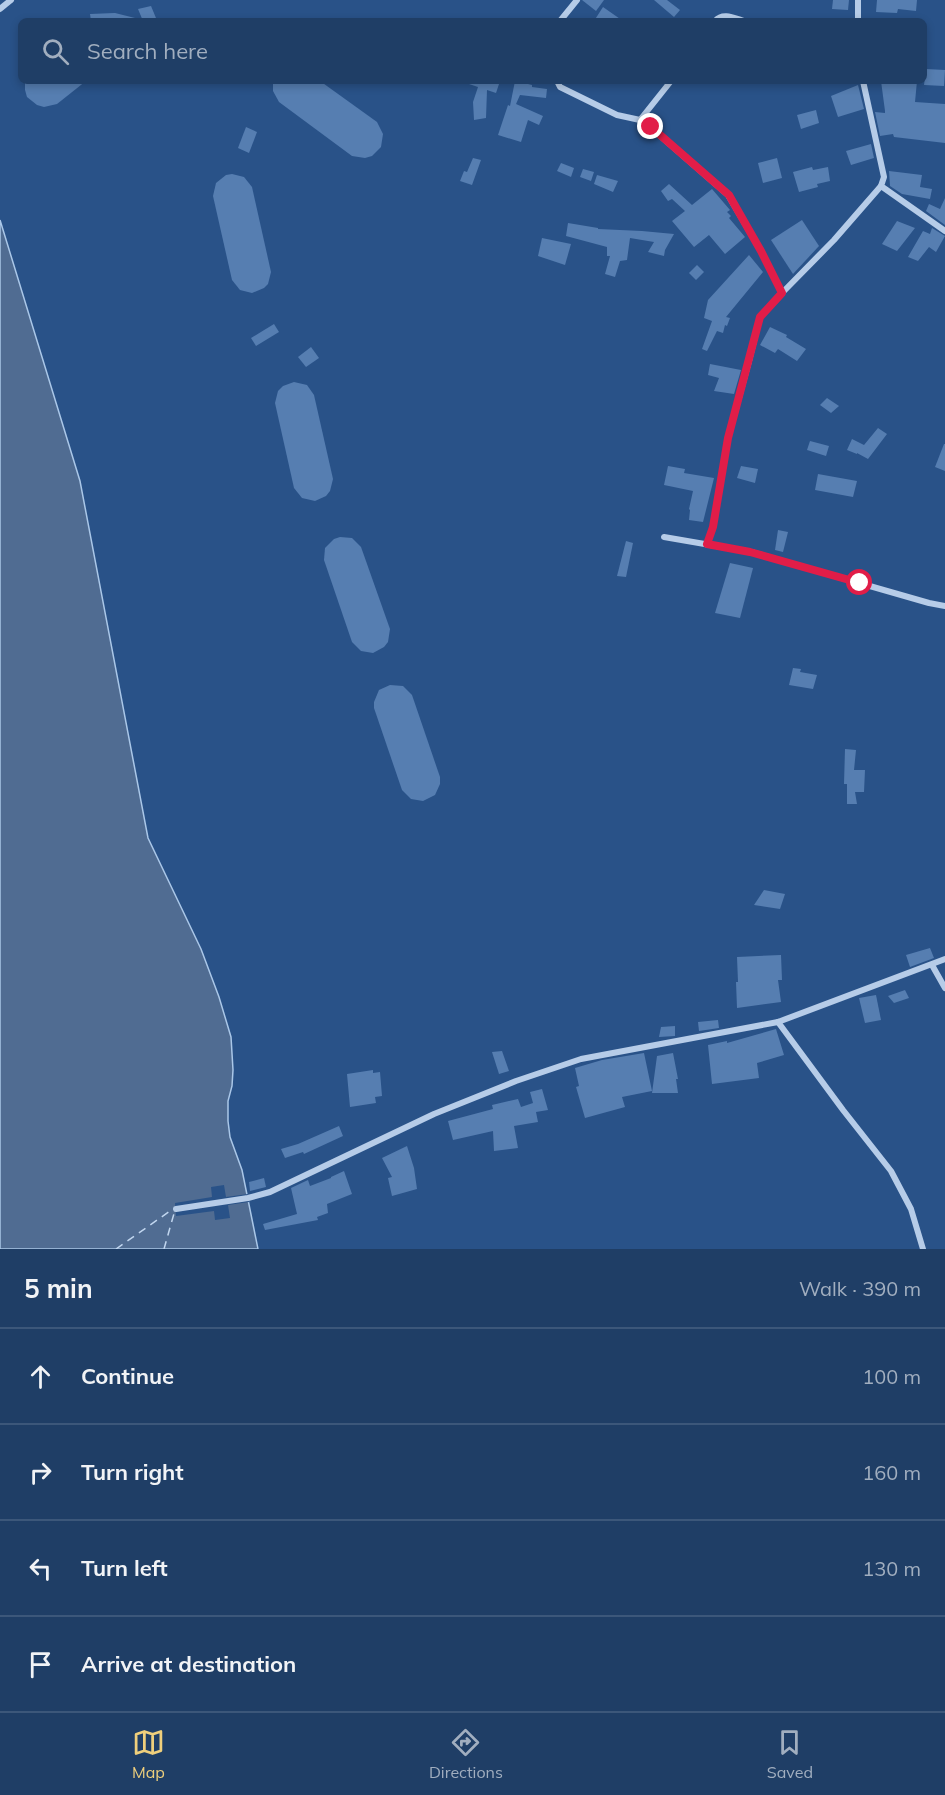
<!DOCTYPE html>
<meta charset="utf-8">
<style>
body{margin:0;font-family:Mulish,sans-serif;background:#27456c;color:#f1f3f6}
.stop{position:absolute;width:18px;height:18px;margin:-14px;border:4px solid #e11d48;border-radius:50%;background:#fff}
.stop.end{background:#e11d48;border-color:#fff;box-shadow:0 2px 6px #0008}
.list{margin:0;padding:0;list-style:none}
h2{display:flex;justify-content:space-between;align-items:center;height:78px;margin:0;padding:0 24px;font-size:26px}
h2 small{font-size:20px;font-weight:400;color:#a1aebf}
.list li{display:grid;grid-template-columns:39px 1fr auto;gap:18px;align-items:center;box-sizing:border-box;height:96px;padding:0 24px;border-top:2px solid #3c577a}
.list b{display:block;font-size:22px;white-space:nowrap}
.list em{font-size:20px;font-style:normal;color:#a1aebf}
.icon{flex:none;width:33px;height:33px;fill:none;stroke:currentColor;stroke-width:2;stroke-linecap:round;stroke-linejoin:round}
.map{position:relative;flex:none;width:945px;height:1249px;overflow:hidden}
.search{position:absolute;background:#1f3e66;box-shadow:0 3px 9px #0003;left:18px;right:18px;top:18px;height:66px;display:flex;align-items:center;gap:15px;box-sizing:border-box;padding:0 21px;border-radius:9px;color:#a1aebf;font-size:22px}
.sheet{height:462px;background:#1f3e66}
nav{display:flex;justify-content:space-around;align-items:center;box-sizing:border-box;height:84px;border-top:2px solid #3c577a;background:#1f3e66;font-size:16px;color:#a1aebf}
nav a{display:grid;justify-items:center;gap:3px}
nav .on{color:#efcf7c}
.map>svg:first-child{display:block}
.water{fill:#506c92;stroke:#aac7e8;stroke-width:1.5}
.pier{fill:#295288}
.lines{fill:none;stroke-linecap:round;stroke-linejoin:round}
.ferry{stroke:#c1d6ef;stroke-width:1.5;stroke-dasharray:8 6;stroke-linecap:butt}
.building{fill:#567eb1}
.street{stroke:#b6cce8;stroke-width:6}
.route{stroke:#e11d48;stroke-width:8}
</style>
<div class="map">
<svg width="945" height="1249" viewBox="0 0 945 1249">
<rect width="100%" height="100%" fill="#295288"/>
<!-- water -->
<path class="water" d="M0,220L80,481L148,838L201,949L219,997L231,1037L233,1070L232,1086L228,1101V1121L230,1137L242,1170L258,1249H0Z"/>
<!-- pier -->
<path class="pier" d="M224,1185L226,1197L248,1194L249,1202L228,1205L230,1218L215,1220L214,1211L176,1216L175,1203L212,1197L211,1187Z"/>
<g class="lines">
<!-- ferry -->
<g class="ferry">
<path d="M116,1249L170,1211L175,1209"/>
<path d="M164,1249L175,1210"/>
</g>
</g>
<!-- building -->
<g class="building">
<path d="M582,0H604L596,11Z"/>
<path d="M654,0H667L680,10L674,17Z"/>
<path d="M833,0H849L848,10L832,9Z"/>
<path d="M877,0H917L916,11L898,9L897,13L876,12Z"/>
<path d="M151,6L156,18L151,21H143L138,9Z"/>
<path d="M603,7L623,21H594Z"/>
<path d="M115,13L135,18V21H91L90,14Z"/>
<path d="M926,69L945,70L944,86L924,85Z"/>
<path d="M25,81H86L57,104L44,107L37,105L27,97L25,90Z"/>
<path d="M273,81H320L377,122L383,134L381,147L372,156L365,158L352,156L279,102L273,91Z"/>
<path d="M466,81H500L496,93L487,90L486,118L474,120L473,102L478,87L466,83Z"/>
<path d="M515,81H525L524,83L532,85V87L547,89L546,98L520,95L516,104L543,116L539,125L528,120L521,142L498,135L508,105L510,106Z"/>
<path d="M881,81H917L915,102L945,104V143L894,137L893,134L880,136L875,112L885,113V111Z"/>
<path d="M858,85L864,109L838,117L831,96Z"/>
<path d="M816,110L819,123L801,129L797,115Z"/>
<path d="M246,127L257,132L249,153L238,148Z"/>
<path d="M871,144L874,158L851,165L846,151Z"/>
<path d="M473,158L481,160L472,185L460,181L464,171L467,172Z"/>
<path d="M777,158L782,178L763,183L758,163Z"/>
<path d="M561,163L574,168L571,177L557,171Z"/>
<path d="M812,167L813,170L828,167L830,181L817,184L818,187L799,192L793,172Z"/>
<path d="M583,169L594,172L591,181L580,177Z"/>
<path d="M889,171L922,175L920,187L932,189L930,199L902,194L890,186Z"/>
<path d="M232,174L244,177L252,187L271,272L268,284L264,288L252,293L240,290L232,280L213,196L216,183L226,175Z"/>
<path d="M597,175L618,181L613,192L594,184Z"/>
<path d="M669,184L692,205L712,189L730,210L727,212L731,216L729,218L745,237L725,254L709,235L694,247L672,221L685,211L672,199L668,201L661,191Z"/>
<path d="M945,198V225L926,211L929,204L940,209Z"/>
<path d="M802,220L819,246L793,274L771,240Z"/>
<path d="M897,221L915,228L897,251L882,244Z"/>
<path d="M568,223L598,228V229L642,231L674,234L665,250L664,256L648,252L654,242L630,238L627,260L620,261L615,277L605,274L610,256H607V247L566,236Z"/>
<path d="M932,228L945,236L936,252L929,247L918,261L908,257L923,231L930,234Z"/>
<path d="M542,238L571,244L565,265L538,256Z"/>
<path d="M749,255L763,272L726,317L730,318L727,326L725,325L723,333L717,331L707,351L702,349L712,321L704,318L708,300Z"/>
<path d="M697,265L704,272L696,280L689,273Z"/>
<path d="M274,324L279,332L256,346L251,338Z"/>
<path d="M770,327L787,335L786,337L806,349L797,361L778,349L775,353L760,345Z"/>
<path d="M311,347L319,358L306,367L298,357Z"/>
<path d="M710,364L741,370L734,394L714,391L719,378L708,375Z"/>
<path d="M294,382L307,385L314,395L333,479L330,491L326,496L315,501L302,498L294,488L275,403L278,391L283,386Z"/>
<path d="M827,398L839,406L831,413L820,405Z"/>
<path d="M878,428L887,434L868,459L857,453V454L847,450L852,439L864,445Z"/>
<path d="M810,441L829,446L826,456L807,450Z"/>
<path d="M944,444H945V471L935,467Z"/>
<path d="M668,466L685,469L684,473L714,478L703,522L689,520L690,510L689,509L693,491L664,485Z"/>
<path d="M741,466L758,469L755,483L737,478Z"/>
<path d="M818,474L857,481L853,497L815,490Z"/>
<path d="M778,530L788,532L783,552L775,550Z"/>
<path d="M340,537L352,538L361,547L390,629L388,642L384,647L373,653L361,651L352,642L324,560L325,548L334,539Z"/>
<path d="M626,541L633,543L626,577L617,576Z"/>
<path d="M730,563L753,568L740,618L715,613Z"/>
<path d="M793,668L801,669L800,672L817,675L813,689L789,685Z"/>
<path d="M390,685L403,686L412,695L440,777V784L435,795L423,801L411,799L402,790L374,708V702L379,690Z"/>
<path d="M845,749L856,750L854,770H865L864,792H855L857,804H847V784H844Z"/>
<path d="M764,890L785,894L780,909L754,905Z"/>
<path d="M930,948L934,958L910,967L906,955Z"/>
<path d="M781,955L782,980H778L781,1002L737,1008L736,982H738L737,957Z"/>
<path d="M905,990L909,998L894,1003L888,996Z"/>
<path d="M876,995L881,1020L865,1023L859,998Z"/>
<path d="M718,1020L719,1028L699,1031L698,1022Z"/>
<path d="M675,1026V1036L659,1037L661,1027Z"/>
<path d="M776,1029L784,1055L757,1063L759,1078L712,1084L708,1045L727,1041V1043Z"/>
<path d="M502,1051L509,1071L499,1074L492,1052Z"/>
<path d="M644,1053L652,1091L622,1097L625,1107L585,1118L576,1087L579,1086L575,1068L602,1060Z"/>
<path d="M673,1053L678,1079H676L678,1093H652L657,1056Z"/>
<path d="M373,1070V1073L380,1072L382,1096L375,1097L376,1103L350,1107L347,1074Z"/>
<path d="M542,1089L548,1110L536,1112L538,1122L514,1126L518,1148L494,1151L493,1131L453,1140L448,1121L493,1109L492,1105L518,1099L521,1107L533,1103L530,1092Z"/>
<path d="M339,1126L343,1136L304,1154L303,1152L285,1158L281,1149L298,1144Z"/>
<path d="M407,1146L414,1168L417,1189L392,1196L388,1178L392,1177L382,1158Z"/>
<path d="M344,1171L352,1194L327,1204L328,1213L317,1217L318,1220L265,1230L263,1224L297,1214L291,1188L308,1180L310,1186L331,1178V1177Z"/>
<path d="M264,1178L266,1187L250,1191L249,1182Z"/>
</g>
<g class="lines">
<!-- street -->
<g class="street">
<path d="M0,9L11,0"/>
<path d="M560,21L577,0"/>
<path d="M715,21C723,12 734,18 744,21"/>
<path d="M858,21V0"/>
<path d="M557,81L560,87L617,115L640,120L650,127L728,195L761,251L782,293L834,240L881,186"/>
<path d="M863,81L884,177L881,186L945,231"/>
<path d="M640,120L671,81"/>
<path d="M664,537L751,552L929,603L945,606"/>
<path d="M707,544L713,527L728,438L749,361L760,317L782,293"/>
<path d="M932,965L945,988"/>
<path d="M778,1022L843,1110L891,1171L911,1209L923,1249"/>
<path d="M176,1209L248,1198L270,1192L434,1114L516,1081L581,1059L778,1022L945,959"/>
</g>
</g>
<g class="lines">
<!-- route -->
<path class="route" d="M651,127L729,195L761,251L782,293L760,317L728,438L713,527L707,544L750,552L860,583"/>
</g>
</svg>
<div class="stop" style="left:860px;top:583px"></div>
<div class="stop end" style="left:651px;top:127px"></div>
<div class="search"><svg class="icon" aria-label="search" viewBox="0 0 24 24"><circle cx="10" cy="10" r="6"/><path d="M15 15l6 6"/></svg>Search here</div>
</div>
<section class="sheet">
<h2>5 min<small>Walk · 390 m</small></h2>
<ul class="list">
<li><svg class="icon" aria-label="ahead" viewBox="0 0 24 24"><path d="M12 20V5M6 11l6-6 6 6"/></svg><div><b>Continue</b></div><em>100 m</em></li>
<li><svg class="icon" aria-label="right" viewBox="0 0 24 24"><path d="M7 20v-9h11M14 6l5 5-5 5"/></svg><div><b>Turn right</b></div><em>160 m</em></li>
<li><svg class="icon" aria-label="left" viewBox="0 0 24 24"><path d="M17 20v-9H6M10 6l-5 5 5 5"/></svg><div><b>Turn left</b></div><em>130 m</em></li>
<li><svg class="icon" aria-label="arrive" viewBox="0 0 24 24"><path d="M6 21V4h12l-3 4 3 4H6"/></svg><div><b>Arrive at destination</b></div></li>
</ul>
</section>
<nav>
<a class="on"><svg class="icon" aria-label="map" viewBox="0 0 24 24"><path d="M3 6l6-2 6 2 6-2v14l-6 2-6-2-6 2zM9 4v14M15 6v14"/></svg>Map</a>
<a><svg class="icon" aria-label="directions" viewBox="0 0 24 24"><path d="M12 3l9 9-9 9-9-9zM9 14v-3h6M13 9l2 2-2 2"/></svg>Directions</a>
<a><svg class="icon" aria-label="saved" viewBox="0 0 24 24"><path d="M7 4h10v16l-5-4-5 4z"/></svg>Saved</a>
</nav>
